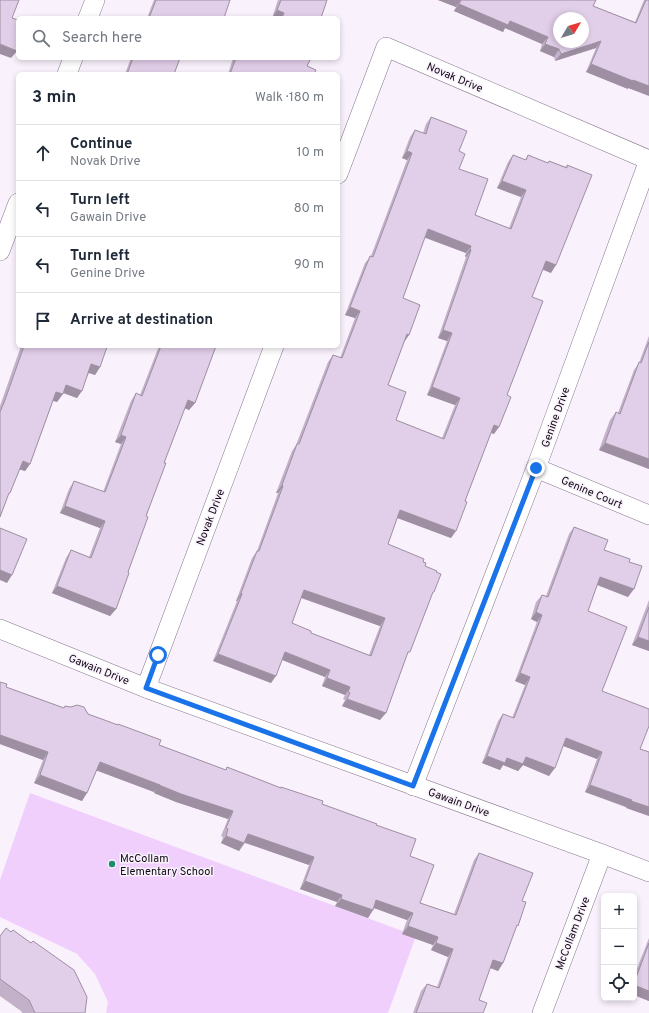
<!DOCTYPE html>
<meta charset="utf-8">
<style>
body{margin:0;font-family:Overpass,sans-serif;background:#f6f6f7;color:#1f2937}
.controls{position:absolute;right:12px;bottom:12px;display:grid;overflow:hidden;border-radius:6px;box-shadow:0 2px 6px #0003}
.controls button{width:36px;height:36px;display:grid;place-items:center;padding:0;border:0;border-bottom:1px solid #e0e1e3;background:#fff;color:#1f2937;font:20px sans-serif}
.compass{position:absolute;left:553px;top:12px;width:36px;height:36px;border-radius:50%;background:#fff;box-shadow:0 2px 6px #0003;rotate:52deg}
.stop{position:absolute;width:12px;height:12px;margin:-9px;border:3px solid #1a73e8;border-radius:50%;background:#fff}
.stop.end{background:#1a73e8;border-color:#fff;box-shadow:0 1px 4px #0008}
.list{margin:0;padding:0;list-style:none}
h2{display:flex;justify-content:space-between;align-items:center;height:52px;margin:0;padding:0 16px;font-size:17px}
h2 small{font-size:13px;font-weight:400;color:#747a83}
.list li{display:grid;grid-template-columns:26px 1fr auto;gap:12px;align-items:center;box-sizing:border-box;height:56px;padding:0 16px;border-top:1px solid #e0e1e3}
.list b{display:block;font-size:15px;white-space:nowrap}
.list p{margin:0;font-size:13px;white-space:nowrap;color:#747a83}
.list em{font-size:13px;font-style:normal;color:#747a83}
.icon{flex:none;width:22px;height:22px;fill:none;stroke:currentColor;stroke-width:2;stroke-linecap:round;stroke-linejoin:round}
.map{position:relative;flex:none;width:649px;height:1013px;overflow:hidden}
.search{position:absolute;background:#fff;box-shadow:0 2px 6px #0003;left:16px;top:16px;width:324px;height:44px;display:flex;align-items:center;gap:10px;box-sizing:border-box;padding:0 14px;border-radius:6px;color:#747a83;font-size:15px}
.panel{position:absolute;background:#fff;box-shadow:0 2px 6px #0003;left:16px;top:72px;width:324px;height:276px;border-radius:6px}
.map>svg:first-child{display:block}
.green{fill:#f1cffd}
.lines{fill:none;stroke-linecap:round;stroke-linejoin:round}
.minor-casing{stroke:#88778f;stroke-width:20}
.minor{stroke:#fff;stroke-width:19}
.wall{fill:#c2b1c8;fill-rule:evenodd}
.shaded-wall{fill:#9e90a2}
.building{fill:#e1cee8;stroke:#9e90a2;fill-rule:evenodd}
.route{stroke:#1a73e8;stroke-width:5}
.poi-dot{fill:#208c6a;stroke:#f9f1fc;stroke-width:1.5}
.labels{text-anchor:middle;stroke-width:3;stroke-linejoin:round;paint-order:stroke}
.street-label{font-size:11px;fill:#100912;stroke:#f9f1fc}
.poi-label{font-size:11px;fill:#100912;stroke:#f9f1fc;text-anchor:start}
</style>
<div class="map">
<svg width="649" height="1013" viewBox="0 0 649 1013">
<rect width="100%" height="100%" fill="#f9f1fc"/>
<!-- green -->
<path class="green" d="M30,793L416,936L388,1013H106L108,1002L95,974L77,954L0,917V880Z"/>
<g class="lines">
<!-- minor casing -->
<g class="minor-casing">
<g id="minor">
<path d="M88,18L95,0"/>
<path d="M67,74L73,58"/>
<path d="M338,174L386,47L649,160"/>
<path d="M0,251L18,203"/>
<path d="M536,468L649,515"/>
<path d="M0,629L146,688L602,854L649,872"/>
<path d="M146,688L274,346"/>
<path d="M413,786L536,468L649,160"/>
<path d="M542,1013L602,854"/>
</g>
</g>
<!-- minor -->
<use href="#minor" class="minor"/>
</g>
<!-- wall -->
<g class="wall">
<path d="M154,0H230L224,18H147Z"/>
<path d="M278,0H327L321,18H272Z"/>
<path d="M438,0H596L593,6L635,22L644,0H649L628,89L586,72L596,48L555,61L554,57L540,51L542,44L505,28L503,32L454,11L456,7Z"/>
<path d="M131,58H180L174,74H125Z"/>
<path d="M233,58H311L307,66L314,74H228Z"/>
<path d="M431,117L459,151V169L475,215L509,228L521,197L497,188L508,162L513,155L525,160L528,155L548,163L549,161L566,167L567,165L551,273L543,269L532,297L507,395L494,434L491,433L451,538L397,518L388,544L423,562L432,595L380,720L342,706L345,700L343,699L345,695L322,686L325,677L282,660L271,683L213,661L237,601H236L252,558L257,551L278,493H276L292,451L296,445L328,362L333,355L340,358L355,318L345,315L365,263L371,256L407,160L402,158L410,137L415,130L423,133L426,124ZM425,237L466,253L465,256L466,257L438,338L447,341L427,395L455,405L442,438L396,420L388,385L404,342L409,335L403,298ZM301,598L380,626L369,655L311,633L292,623Z"/>
<path d="M649,336V469L599,450L610,420L616,412L618,413L634,370L639,363Z"/>
<path d="M21,346H105L100,367L95,375L89,373L77,398L63,393L57,402L53,401L30,464L25,471L20,469L7,497L0,517V406Z"/>
<path d="M159,346H216L195,403L189,410L184,408L164,463L116,609L110,616L52,593L66,558L71,550L89,557L100,528L60,513L69,489L74,481L103,492L121,444L115,442L131,401L136,393L140,395Z"/>
<path d="M574,527L604,550L629,562L628,597L597,585L588,611L602,691L640,749L649,752V816L585,792L597,759L563,746L549,776L523,765L518,771L503,765L500,770L482,763L498,721L503,714L512,718L525,685L515,681L537,622L531,619L536,602L542,595L546,596L569,534Z"/>
<path d="M649,600V651L632,645Z"/>
<path d="M0,682L6,687L64,708L65,706L88,714L159,745L226,770L227,767L280,788L281,787L322,804L376,825L410,856L420,903L454,914L474,860L479,853L522,901L515,929L503,963L498,971L490,968L479,1000L483,1013H413L421,991L427,984L437,987L448,957L431,950L433,945L402,934L407,920L374,908L368,918L335,906L337,902L300,889L309,865L245,843L239,851L221,843L223,837L221,836L228,819L176,802L154,793V792L97,770L82,801L34,783L43,760L0,744Z"/>
<path d="M11,932L31,943L85,1013H22L21,1011L0,996V936Z"/>
<path d="M649,938V1001L634,995V976Z"/>
</g>
<!-- shaded-wall -->
<g class="shaded-wall">
<path d="M438,0H461L456,7Z"/>
<path d="M459,4L510,21L548,37L542,44L505,28L503,32L454,11Z"/>
<path d="M277,10L284,13L281,18H272Z"/>
<path d="M601,41L596,48L555,61L561,54Z"/>
<path d="M0,44L17,51L11,58L0,54Z"/>
<path d="M545,44L559,49L554,57L540,51Z"/>
<path d="M591,64L649,86V96L628,88V89L586,72Z"/>
<path d="M407,151L412,153L407,160L402,158Z"/>
<path d="M502,181L526,190L521,197L497,188Z"/>
<path d="M428,229L471,246L466,253L423,237Z"/>
<path d="M470,249L471,250L466,257L465,256Z"/>
<path d="M546,261L556,265L551,273L541,269Z"/>
<path d="M350,307L360,311L355,318L345,315Z"/>
<path d="M443,330L452,333L447,341L438,338Z"/>
<path d="M407,334L409,335L404,342Z"/>
<path d="M91,364L100,367L95,375L86,372Z"/>
<path d="M66,385L82,391L77,398L61,392Z"/>
<path d="M432,387L460,398L455,405L427,395Z"/>
<path d="M56,392L63,394L57,402L51,400Z"/>
<path d="M188,400L195,403L189,410L182,407Z"/>
<path d="M494,425L499,427L494,434L489,432Z"/>
<path d="M121,435L126,437L121,444L115,442Z"/>
<path d="M605,443L649,459V469L599,450Z"/>
<path d="M23,461L30,464L25,471L18,469Z"/>
<path d="M282,485L283,486L278,493H276Z"/>
<path d="M65,506L105,521L100,528L60,513Z"/>
<path d="M400,510L456,531L451,538L395,517Z"/>
<path d="M0,570L12,575L7,583L0,580Z"/>
<path d="M600,577L634,589L628,597L595,584Z"/>
<path d="M57,586L116,609L110,616L52,593Z"/>
<path d="M304,590L385,618L380,626L299,597Z"/>
<path d="M241,593L242,594L237,601H236Z"/>
<path d="M536,612L542,615L537,622L531,619Z"/>
<path d="M638,637L649,641V651L632,645Z"/>
<path d="M285,652L330,670L325,677L280,659Z"/>
<path d="M218,654L276,676L271,683L213,661Z"/>
<path d="M520,673L530,677L525,685L515,681Z"/>
<path d="M327,678L350,687L345,695L322,686Z"/>
<path d="M347,699L386,713L380,720L342,706Z"/>
<path d="M0,735L48,752L43,760L0,744Z"/>
<path d="M566,738L602,752L597,759L561,745Z"/>
<path d="M487,756L507,758L526,757L555,768L549,776L523,765L518,771L503,765L500,770L482,763Z"/>
<path d="M100,762L160,785L154,792L95,770Z"/>
<path d="M40,775L87,793L82,801L34,783Z"/>
<path d="M159,785L233,811L228,819L176,802L154,793Z"/>
<path d="M590,785L632,800L627,807L585,792Z"/>
<path d="M631,801L649,807V816L626,808Z"/>
<path d="M248,834L314,857L309,865L243,842Z"/>
<path d="M226,836L244,843L239,851L221,843Z"/>
<path d="M305,881L342,895L337,902L300,889Z"/>
<path d="M341,899L373,910L368,918L335,906Z"/>
<path d="M376,900L413,913L407,920L371,907Z"/>
<path d="M408,926L438,937L433,945L402,934Z"/>
<path d="M436,943L453,949L448,957L431,950Z"/>
<path d="M493,960L503,963L498,971L488,967Z"/>
<path d="M634,985L649,991V1001L634,995Z"/>
</g>
<!-- building -->
<g class="building">
<path d="M0,0H19L12,18L18,20V47L17,51L0,44Z"/>
<path d="M156,0H230L224,18H149Z"/>
<path d="M281,0H327L321,18H282L284,13L277,10Z"/>
<path d="M461,0H596L593,6L636,23L646,0H649V86L633,80V81L591,64L601,41L561,54L559,49L545,44L548,37L510,21L508,25L459,4ZM559,18H583V42H559Z"/>
<path d="M133,58H180L174,74H127Z"/>
<path d="M236,58H311L307,66L316,70L314,74H230Z"/>
<path d="M431,117L467,131L459,151L465,154L459,169L488,179L475,215L511,229L526,190L502,181L513,155L526,160L528,155L548,163L549,161L567,168V165L592,175L556,265L546,261L532,297L543,301L507,395L511,397L499,427L494,425L465,501L467,502L456,531L400,510L388,544L424,559L423,562L426,563L425,566L437,571L436,572L441,574L434,592H433L410,652H408L386,713L347,699L350,693L348,692L350,687L327,678L330,670L285,652L276,676L218,654L242,594L241,593L257,551H259L283,486L282,485L297,444H299L333,355L342,358L360,311L350,307L370,256L373,257L412,153L407,151L415,130L426,134ZM428,229L471,246L470,249L471,250L443,330L452,333L432,387L460,398L444,439L396,420L406,392L388,385L407,334L409,335L420,305L403,298ZM304,590L385,618L371,656L311,633V631L292,623Z"/>
<path d="M649,342V459L605,443L616,412L620,414L639,362L641,363Z"/>
<path d="M24,346H105L107,347L100,367L91,364L82,391L66,385L63,394L56,392L30,464L23,461L10,493H9L0,517V412L5,400Z"/>
<path d="M161,346H216L195,403L188,400L164,463H166L146,516L148,517L128,572L129,573L116,609L57,586L71,550L91,558L105,521L65,506L74,481L105,492L126,437L121,435L136,393L142,396Z"/>
<path d="M574,527L608,540L604,550L630,559L629,562L642,566L634,589L600,577L588,611L627,627L602,691L649,709V726L640,749L649,752V807L631,801L632,800L590,785L602,752L566,738L555,768L526,757L523,764L507,758L505,763L487,756L503,714L514,718L530,677L520,673L542,615L536,612L542,595L548,597Z"/>
<path d="M0,528L27,539L12,575L0,570Z"/>
<path d="M649,607V641L638,637Z"/>
<path d="M0,682L7,684L6,687L64,708L65,706L71,707L77,705L84,707L88,714L118,725V724L161,740L159,745L226,770L227,767L281,788V787L323,801L322,804L377,824L376,825L416,839L410,856L434,865L420,903L456,915L479,853L533,873L522,901L526,902L518,926L517,925L503,963L493,960L479,1000L487,1003L483,1013H416L427,984L439,988L453,949L436,943L438,937L408,926L413,913L376,900L373,910L341,899L342,895L305,881L314,857L248,834L244,843L226,836L228,829L226,828L233,811L181,794L159,785H160L100,762L87,793L40,775L48,752L0,735Z"/>
<path d="M6,928L11,932L13,930L31,943L33,941L74,970L87,997L85,1013H35L29,1000L0,979V936Z"/>
<path d="M649,943V991L634,985V983Z"/>
</g>
<g class="lines">
<!-- route -->
<path class="route" d="M158,655L146,688L413,786L536,468"/>
</g>
<!-- markers -->
<circle class="poi-dot" cx="112" cy="864" r="4"/>
<g class="labels">
<!-- street labels -->
<g class="street-label">
<text transform="translate(455 77) rotate(23)" y="4">Novak Drive</text>
<text transform="translate(555 417) rotate(-70)" y="4">Genine Drive</text>
<text transform="translate(592 492) rotate(23)" y="4">Genine Court</text>
<text transform="translate(210 517) rotate(-69)" y="4">Novak Drive</text>
<text transform="translate(99 669) rotate(22)" y="4">Gawain Drive</text>
<text transform="translate(459 802) rotate(20)" y="4">Gawain Drive</text>
<text transform="translate(572 933) rotate(-69)" y="4">McCollam Drive</text>
</g>
<!-- poi labels -->
<g class="poi-label">
<text x="120" y="862">McCollam<tspan x="120" dy="13">Elementary School</tspan></text>
</g>
</g>
</svg>
<div class="controls">
<button>+</button>
<button>−</button>
<button><svg class="icon" aria-label="locate" viewBox="0 0 24 24"><circle cx="12" cy="12" r="6"/><path d="M12 2v4M12 18v4M2 12h4M18 12h4"/></svg></button>
</div>
<svg class="compass" viewBox="-18 -18 36 36"><path d="M0-13l5 13h-10z" fill="#e53935"/><path d="M0 13l5-13h-10z" fill="#747a83"/></svg>
<div class="stop" style="left:158px;top:655px"></div>
<div class="stop end" style="left:536px;top:468px"></div>
<div class="search"><svg class="icon" aria-label="search" viewBox="0 0 24 24"><circle cx="10" cy="10" r="6"/><path d="M15 15l6 6"/></svg>Search here</div>
<section class="panel">
<h2>3 min<small>Walk · 180 m</small></h2>
<ul class="list">
<li><svg class="icon" aria-label="ahead" viewBox="0 0 24 24"><path d="M12 20V5M6 11l6-6 6 6"/></svg><div><b>Continue</b><p>Novak Drive</p></div><em>10 m</em></li>
<li><svg class="icon" aria-label="left" viewBox="0 0 24 24"><path d="M17 20v-9H6M10 6l-5 5 5 5"/></svg><div><b>Turn left</b><p>Gawain Drive</p></div><em>80 m</em></li>
<li><svg class="icon" aria-label="left" viewBox="0 0 24 24"><path d="M17 20v-9H6M10 6l-5 5 5 5"/></svg><div><b>Turn left</b><p>Genine Drive</p></div><em>90 m</em></li>
<li><svg class="icon" aria-label="arrive" viewBox="0 0 24 24"><path d="M6 21V4h12l-3 4 3 4H6"/></svg><div><b>Arrive at destination</b></div></li>
</ul>
</section>
</div>
